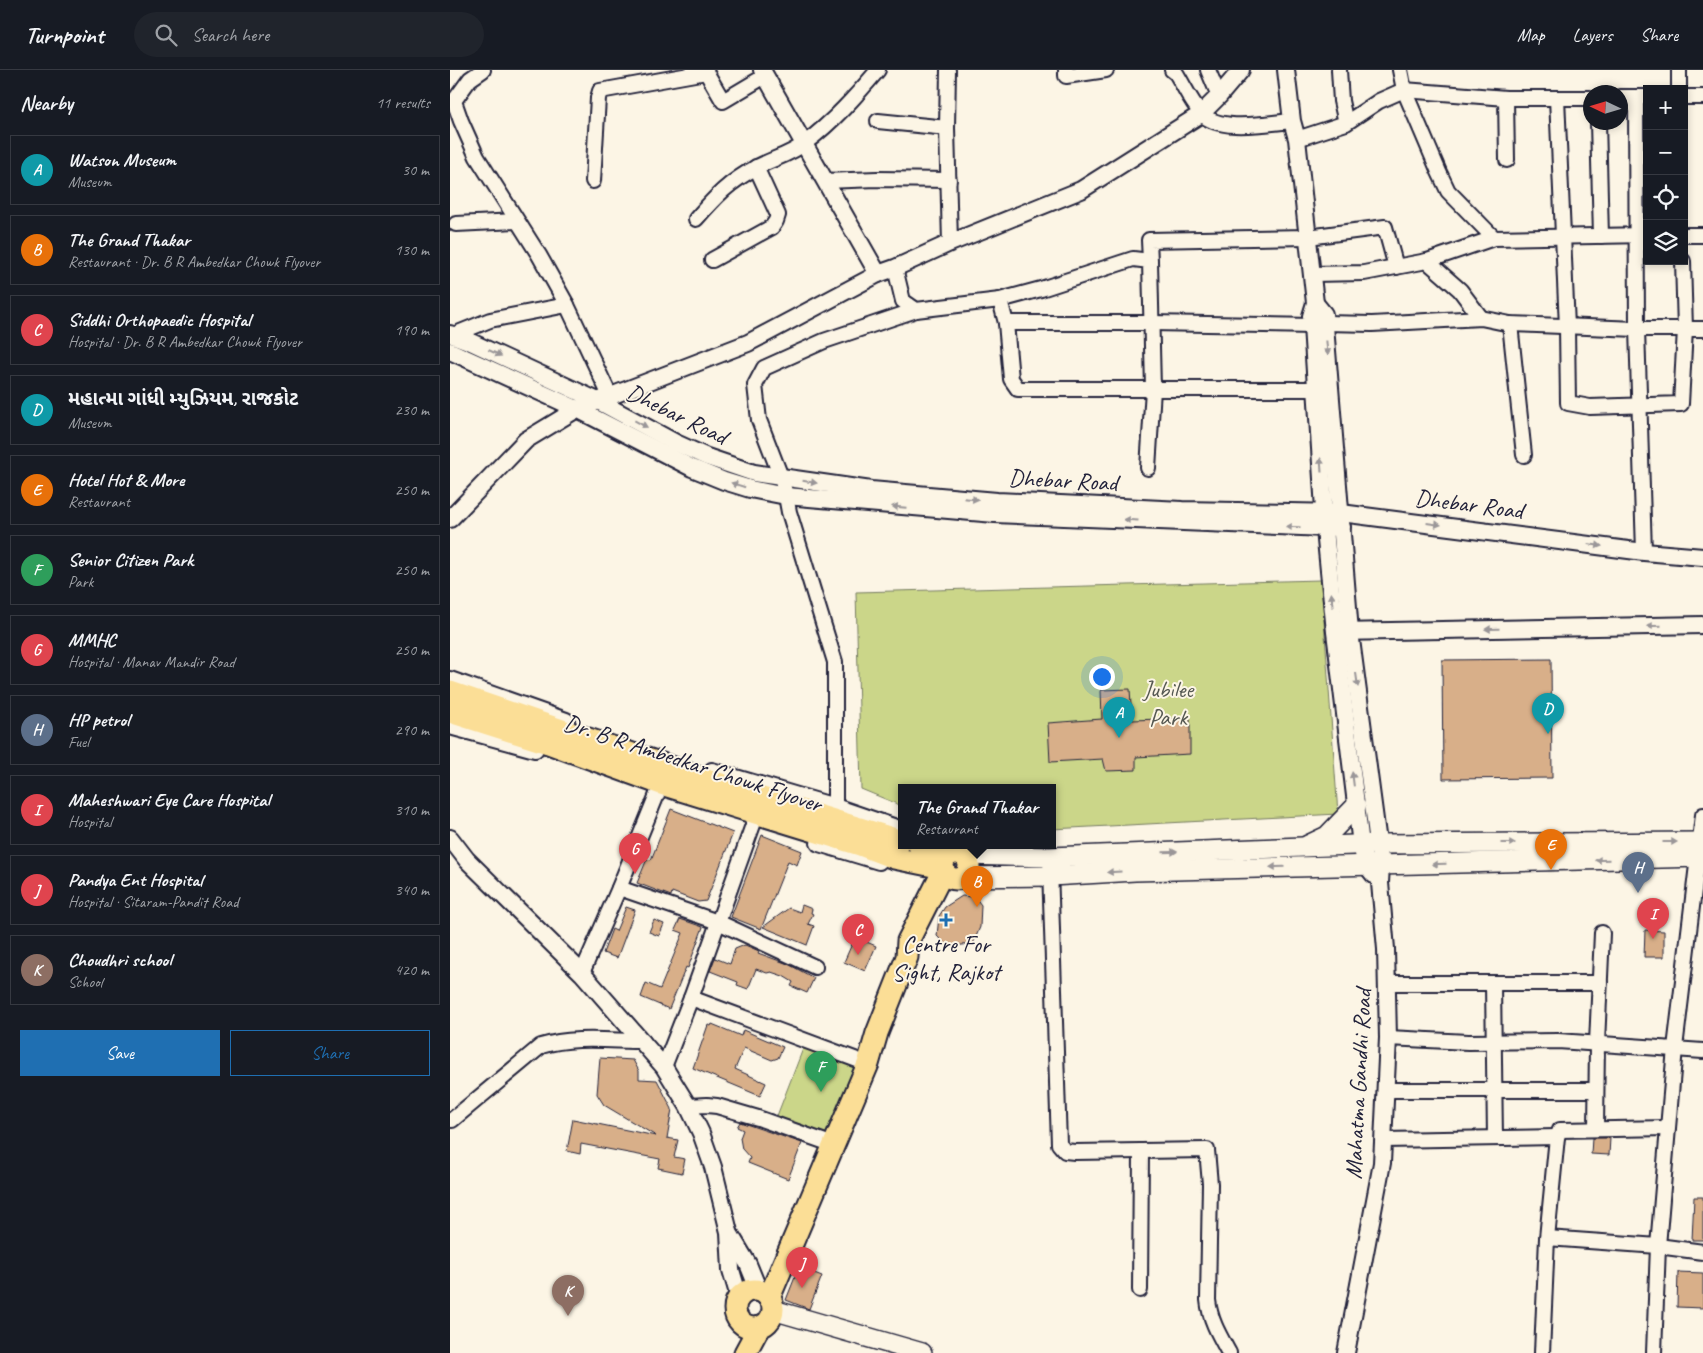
<!DOCTYPE html>
<meta charset="utf-8">
<style>
body{margin:0;font-family:Caveat,"Noto Sans Gujarati",sans-serif;background:#20242c;color:#f1f3f6}
.controls{position:absolute;right:15px;top:15px;display:grid;overflow:hidden;border-radius:0px;box-shadow:0 2px 8px #0003}
.controls button{width:45px;height:45px;display:grid;place-items:center;padding:0;border:0;border-bottom:1px solid #363941;background:#171b24;color:#f1f3f6;font:25px sans-serif}
.compass{position:absolute;left:1133px;top:15px;width:45px;height:45px;border-radius:50%;background:#171b24;box-shadow:0 2px 8px #0003;rotate:274deg}
.you{position:absolute;left:651px;top:606px;width:18px;height:18px;margin:-12px;border:4px solid #fff;border-radius:50%;background:#1a73e8;box-shadow:0 0 0 8px #1a73e833}
.badge{display:grid;place-items:center;width:32px;height:32px;border-radius:50%;background:#1f6fb2;color:#fff;font-size:16px;font-weight:700}
.pin{position:absolute;translate:-50% -41px;filter:drop-shadow(0 1px 2px #0008)}
.pin::after{content:'';position:absolute;top:26px;width:18px;height:15px;background:inherit;clip-path:polygon(0 0,100% 0,50% 100%)}
.popup{position:absolute;left:448px;top:714px;width:158px;height:65px;box-sizing:border-box;display:grid;place-content:center;border-radius:0px;background:#171b24;filter:drop-shadow(0 1px 4px #0005);font-size:16px;white-space:nowrap;color:#9ea1a6}
.popup b{font-size:19px;color:#f1f3f6}
.popup::after{content:'';position:absolute;left:50%;top:100%;margin-left:-10px;border:10px solid transparent;border-top-color:#171b24}
.list{margin:0;padding:0;list-style:none}
h2{display:flex;justify-content:space-between;align-items:center;height:65px;margin:0;padding:0 20px;font-size:21px}
h2 small{font-size:16px;font-weight:400;color:#9ea1a6}
.list li{display:grid;grid-template-columns:32px 1fr auto;gap:15px;align-items:center;box-sizing:border-box;height:70px;margin:0 10px 10px;padding:0 10px;border:1px solid #363941;border-radius:0px}
.list b{display:block;font-size:19px;white-space:nowrap}
.list p{margin:0;font-size:16px;white-space:nowrap;color:#9ea1a6}
.list em{font-size:16px;font-style:normal;color:#9ea1a6}
.actions{display:flex;gap:10px;padding:15px 20px}
.actions a{flex:1;padding:11px 0;border:1px solid #1f6fb2;border-radius:0px;text-align:center;font-size:18px;color:#1f6fb2}
.actions .main{background:#1f6fb2;color:#fff}
.icon{flex:none;width:28px;height:28px;fill:none;stroke:currentColor;stroke-width:2;stroke-linecap:round;stroke-linejoin:round}
.map{position:relative;flex:none;width:1253px;height:1283px;overflow:hidden}
header{display:flex;align-items:center;gap:30px;box-sizing:border-box;height:70px;padding:0 25px;background:#171b24;border-bottom:1px solid #363941}
header strong{font-size:24px}
nav{display:flex;gap:28px;margin-inline-start:auto;font-size:18px}
.search{width:350px;height:45px;background:#20242c;display:flex;align-items:center;gap:12px;box-sizing:border-box;padding:0 18px;border-radius:28px;color:#9ea1a6;font-size:19px}
main{display:flex}
aside{flex:1;background:#171b24}
.map>svg:first-child{display:block}
.green{fill:#cbd689;stroke:#767c62}
.building{fill:#d8af89;stroke:#22223b}
.lines{fill:none;stroke-linecap:round;stroke-linejoin:round}
.minor-casing{stroke:#22223b;stroke-width:18}
.tertiary-casing{stroke:#22223b;stroke-width:20}
.secondary-casing{stroke:#22223b;stroke-width:22}
.primary-casing{stroke:#22223b;stroke-width:25}
.minor{stroke:#fcf5e5;stroke-width:14}
.tertiary{stroke:#fcf5e5;stroke-width:16}
.secondary{stroke:#fcf5e5;stroke-width:19}
.primary{stroke:#fbde96;stroke-width:21}
.oneway{fill:#9a9698}
.poi-dot{fill:#1f6fb2;stroke:#fcf5e5;stroke-width:2}
.labels{text-anchor:middle;stroke-width:4;stroke-linejoin:round;paint-order:stroke}
.street-label{font-size:24px;fill:#22223b;stroke:#fcf5e5}
.park-label{font-size:24px;fill:#555852;stroke:#fcf5e5}
.poi-label{font-size:24px;fill:#22223b;stroke:#fcf5e5}
</style>
<header>
<strong>Turnpoint</strong>
<div class="search"><svg class="icon" aria-label="search" viewBox="0 0 24 24"><circle cx="10" cy="10" r="6"/><path d="M15 15l6 6"/></svg>Search here</div>
<nav><a>Map</a><a>Layers</a><a>Share</a></nav>
</header>
<main>
<aside>
<h2>Nearby<small>11 results</small></h2>
<ul class="list">
<li><span class="badge" style="background:#0f9aa8">A</span><div><b>Watson Museum</b><p>Museum</p></div><em>30 m</em></li>
<li><span class="badge" style="background:#e8710a">B</span><div><b>The Grand Thakar</b><p>Restaurant · Dr. B R Ambedkar Chowk Flyover</p></div><em>130 m</em></li>
<li><span class="badge" style="background:#e0444e">C</span><div><b>Siddhi Orthopaedic Hospital</b><p>Hospital · Dr. B R Ambedkar Chowk Flyover</p></div><em>190 m</em></li>
<li><span class="badge" style="background:#0f9aa8">D</span><div><b>મહાત્મા ગાંધી મ્યુઝિયમ, રાજકોટ</b><p>Museum</p></div><em>230 m</em></li>
<li><span class="badge" style="background:#e8710a">E</span><div><b>Hotel Hot &amp; More</b><p>Restaurant</p></div><em>250 m</em></li>
<li><span class="badge" style="background:#2e9e5b">F</span><div><b>Senior Citizen Park</b><p>Park</p></div><em>250 m</em></li>
<li><span class="badge" style="background:#e0444e">G</span><div><b>MMHC</b><p>Hospital · Manav Mandir Road</p></div><em>250 m</em></li>
<li><span class="badge" style="background:#5c6f8a">H</span><div><b>HP petrol</b><p>Fuel</p></div><em>290 m</em></li>
<li><span class="badge" style="background:#e0444e">I</span><div><b>Maheshwari Eye Care Hospital</b><p>Hospital</p></div><em>310 m</em></li>
<li><span class="badge" style="background:#e0444e">J</span><div><b>Pandya Ent Hospital</b><p>Hospital · Sitaram-Pandit Road</p></div><em>340 m</em></li>
<li><span class="badge" style="background:#8d6e63">K</span><div><b>Choudhri school</b><p>School</p></div><em>420 m</em></li>
</ul>
<div class="actions"><a class="main">Save</a><a>Share</a></div>
</aside>
<div class="map">
<svg width="1253" height="1283" viewBox="0 0 1253 1283">
<rect width="100%" height="100%" fill="#fcf5e5"/>
<filter id="ink" filterUnits="userSpaceOnUse"><feTurbulence type="fractalNoise" baseFrequency=".02" numOctaves="2"/><feDisplacementMap in="SourceGraphic" scale="10" xChannelSelector="R" yChannelSelector="G"/><feConvolveMatrix kernelMatrix="1 2 1 2 8 2 1 2 1" color-interpolation-filters="sRGB"/></filter>
<g filter="url(#ink)">
<!-- green -->
<g class="green">
<path d="M871,510L888,744L602,759V718H452V736L411,719L406,522Z"/>
<path d="M356,971L418,994L384,1075L325,1051Z"/>
</g>
<!-- building -->
<g class="building">
<path d="M1101,589L1102,708L993,709L992,590Z"/>
<path d="M680,619L682,650L740,648V684L686,687V700L656,701L653,689L600,692L598,653L652,649L651,620Z"/>
<path d="M221,739L283,763L256,831L248,832L222,822L221,826L187,813L197,789L201,790Z"/>
<path d="M312,765L352,781L347,795L338,791L311,859L281,847Z"/>
<path d="M512,826L525,827L531,835L530,857L523,874L501,876L494,873L487,866L489,846L495,837Z"/>
<path d="M352,835L362,839L361,843L363,844L358,854L364,856L357,875L313,857L339,838L350,842Z"/>
<path d="M176,837L185,840L167,888L153,883L162,859L166,861Z"/>
<path d="M230,849L253,857L238,898L236,897L219,939L191,927L196,913L210,919L233,863L225,860Z"/>
<path d="M204,850L214,854L209,866L199,862Z"/>
<path d="M1195,860L1214,861V887H1194Z"/>
<path d="M405,867L426,876L415,901L394,892Z"/>
<path d="M295,875L309,881L308,883L338,894L364,908L357,923L341,916L343,912L333,906L321,902L317,903L306,899L298,919L287,915L288,912L260,901L265,888L280,894L285,879Z"/>
<path d="M262,954L291,966L293,960L333,977L328,988L322,990L294,978L285,999L316,1013L310,1026L243,998L258,955L261,956Z"/>
<path d="M150,988L183,990L189,1001V1009L207,1010L222,1039L217,1068L228,1070L224,1087L235,1089L232,1103L208,1098L210,1089L131,1074L130,1084L117,1081L123,1049L206,1066L154,1035L147,1024Z"/>
<path d="M290,1052L352,1073L338,1109L298,1093L300,1088L292,1079L290,1068L293,1060L287,1057Z"/>
<path d="M1142,1068H1160L1159,1085L1141,1084Z"/>
<path d="M1244,1127H1253V1170H1242Z"/>
<path d="M349,1197L372,1206L359,1239L336,1230Z"/>
<path d="M1228,1202L1253,1203V1238L1227,1237Z"/>
</g>
<g class="lines">
<!-- minor casing -->
<g class="minor-casing">
<g id="minor">
<path d="M33,0L20,9L4,31L11,51L27,87L89,185L117,235L160,326"/>
<path d="M255,0L273,31L315,6"/>
<path d="M498,0L497,58L500,173"/>
<path d="M616,0V6L656,0"/>
<path d="M722,0L726,3C734,16 741,32 751,43C769,63 817,53 842,51"/>
<path d="M758,0L769,26"/>
<path d="M889,0L891,31L896,53"/>
<path d="M950,0L954,20L989,102L998,121L1044,168L1197,165"/>
<path d="M1229,0V19"/>
<path d="M1170,27H1197"/>
<path d="M1186,27L1187,259L1194,482"/>
<path d="M1234,27H1253"/>
<path d="M1056,28L1057,90"/>
<path d="M1107,28L1117,257L1118,333L1140,337L1231,334L1235,259L1233,191"/>
<path d="M428,51L497,58"/>
<path d="M1148,52L1151,166"/>
<path d="M847,69L896,53L929,31L954,20L1056,28H1140"/>
<path d="M143,111L148,28L150,21L256,2"/>
<path d="M375,111L427,109L499,110"/>
<path d="M246,149C266,126 279,112 307,97C322,89 342,84 355,73C383,52 406,26 428,0"/>
<path d="M6,154L66,151"/>
<path d="M1234,165H1253"/>
<path d="M262,190L322,157L326,151L328,145L306,97"/>
<path d="M700,191L699,170L858,167L935,157L946,197"/>
<path d="M977,191L1010,220L1031,248"/>
<path d="M445,198L453,231L466,240L550,230L591,219L683,189L700,191L703,319L698,398"/>
<path d="M862,204L914,203L977,191L1044,168"/>
<path d="M550,230L556,253L561,309L568,319H866"/>
<path d="M556,253H701L862,256"/>
<path d="M875,253L922,254L1031,248L1060,254L1187,259H1253"/>
<path d="M1060,254L1074,385"/>
<path d="M3,265L40,250L117,235"/>
<path d="M385,737V592L339,442L336,426L331,407L309,350L305,315L314,298L374,271L466,240"/>
<path d="M600,798L609,1074L615,1081L625,1082L757,1080L760,1114L758,1230C760,1250 769,1265 779,1283"/>
<path d="M169,818L268,852L365,897"/>
<path d="M132,903L169,818L208,722"/>
<path d="M937,913H1150"/>
<path d="M1043,913L1045,1068"/>
<path d="M241,928L418,994"/>
<path d="M938,968L1018,972L1108,971L1253,981"/>
<path d="M214,997L241,928L304,752"/>
<path d="M935,1020H1146"/>
<path d="M238,1036L257,1035L267,1036L308,1048L384,1075"/>
<path d="M2,1050L91,976C124,966 160,971 193,971"/>
<path d="M1146,1059L1147,973L1152,863"/>
<path d="M933,1070L1107,1067"/>
<path d="M1097,1168L1208,1176L1253,1182"/>
<path d="M690,1220L691,1081"/>
<path d="M1092,1283L1097,1168L1107,1067L1110,1060L1218,1058"/>
<path d="M1204,1283L1208,1176L1218,1058L1225,978L1253,745"/>
</g>
</g>
<!-- tertiary casing -->
<g class="tertiary-casing">
<g id="tertiary">
<path d="M312,0L428,204"/>
<path d="M836,0L842,51L847,69L865,233L861,246L862,256L876,470L885,562L911,775L916,795L924,805"/>
<path d="M865,233L874,244L900,562L931,795L930,813L936,879L938,968L932,1093L896,1283"/>
<path d="M0,264L21,272L148,331L226,373L257,387L304,403L331,407L421,420L547,431L732,440L891,443L1194,482L1253,487"/>
<path d="M0,281L127,339L242,398L274,411L300,419L336,426L545,444L876,458L892,457"/>
<path d="M0,449L76,370L127,339L298,273L428,204L445,198L500,173L631,120L751,44L769,26L791,0"/>
<path d="M890,562L1253,555"/>
<path d="M0,610L116,651"/>
<path d="M0,656L85,679"/>
<path d="M262,701L385,737L452,760"/>
<path d="M0,768L17,790L132,903L214,997L238,1036L251,1063L263,1097L279,1162L281,1200L289,1227"/>
<path d="M369,773L429,791"/>
<path d="M280,1164L298,1194L309,1221"/>
</g>
</g>
<!-- secondary casing -->
<g class="secondary-casing">
<g id="secondary">
<path d="M858,775L877,766L906,736"/>
<path d="M514,785L600,787L929,774L1253,772"/>
<path d="M513,807L601,806L685,801L1253,787"/>
<path d="M323,1240L472,1283"/>
</g>
</g>
<!-- primary casing -->
<g class="primary-casing">
<g id="primary">
<path d="M0,622L315,729L452,771"/>
<path d="M0,642L98,673L211,714L410,775L444,788L493,798"/>
<path d="M469,776L499,784"/>
<circle cx="506" cy="796" r="13"/>
<circle cx="304" cy="1239" r="19"/>
<path d="M319,1228L418,994L427,963L457,887L458,871L494,800"/>
<path d="M295,1283L309,1257"/>
</g>
</g>
<!-- minor -->
<use href="#minor" class="minor"/>
<!-- tertiary -->
<use href="#tertiary" class="tertiary"/>
<!-- secondary -->
<use href="#secondary" class="secondary"/>
<!-- primary -->
<use href="#primary" class="primary"/>
</g>
<!-- one-way arrows -->
<defs><path id="oneway-solid" d="M-6-.8H1V-3.2L6.5 0L1 3.2V.8H-6Z" transform="scale(1.25)"/></defs>
<g class="oneway">
<use href="#oneway-solid" transform="translate(877 278) rotate(85)"/>
<use href="#oneway-solid" transform="translate(45 283) rotate(25)"/>
<use href="#oneway-solid" transform="translate(191 354) rotate(28)"/>
<use href="#oneway-solid" transform="translate(871 395) rotate(-94)"/>
<use href="#oneway-solid" transform="translate(360 412) rotate(9)"/>
<use href="#oneway-solid" transform="translate(288 415) rotate(-163)"/>
<use href="#oneway-solid" transform="translate(521 429) rotate(5)"/>
<use href="#oneway-solid" transform="translate(449 437) rotate(-175)"/>
<use href="#oneway-solid" transform="translate(681 450) rotate(-177)"/>
<use href="#oneway-solid" transform="translate(984 454) rotate(7)"/>
<use href="#oneway-solid" transform="translate(843 457) rotate(-178)"/>
<use href="#oneway-solid" transform="translate(1145 475) rotate(8)"/>
<use href="#oneway-solid" transform="translate(882 530) rotate(-95)"/>
<use href="#oneway-solid" transform="translate(1204 556) rotate(179)"/>
<use href="#oneway-solid" transform="translate(1042 559) rotate(179)"/>
<use href="#oneway-solid" transform="translate(907 610) rotate(82)"/>
<use href="#oneway-solid" transform="translate(903 709) rotate(-97)"/>
<use href="#oneway-solid" transform="translate(1220 772)"/>
<use href="#oneway-solid" transform="translate(1058 773)"/>
<use href="#oneway-solid" transform="translate(720 782) rotate(-2)"/>
<use href="#oneway-solid" transform="translate(1152 790) rotate(179)"/>
<use href="#oneway-solid" transform="translate(989 794) rotate(179)"/>
<use href="#oneway-solid" transform="translate(827 797) rotate(179)"/>
<use href="#oneway-solid" transform="translate(664 802) rotate(177)"/>
</g>
</g>
<!-- markers -->
<path class="poi-dot" d="M493.5 842.5h5v5h5v5h-5v5h-5v-5h-5v-5h5z"/>
<g class="labels">
<!-- street labels -->
<g class="street-label">
<text transform="translate(227 344) rotate(26)" y="8">Dhebar Road</text>
<text transform="translate(613 410) rotate(3)" y="8">Dhebar Road</text>
<text transform="translate(1019 434) rotate(7)" y="8">Dhebar Road</text>
<text transform="translate(243 693) rotate(18)" y="8">Dr. B R Ambedkar Chowk Flyover</text>
<text transform="translate(908 1014) rotate(-87)" y="8">Mahatma Gandhi Road</text>
</g>
<!-- park labels -->
<g class="park-label">
<text x="718" y="627">Jubilee<tspan x="718" dy="28">Park</tspan></text>
</g>
<!-- poi labels -->
<g class="poi-label">
<text x="496" y="882">Centre For<tspan x="496" dy="28">Sight, Rajkot</tspan></text>
</g>
</g>
</svg>
<div class="controls">
<button>+</button>
<button>−</button>
<button><svg class="icon" aria-label="locate" viewBox="0 0 24 24"><circle cx="12" cy="12" r="6"/><path d="M12 2v4M12 18v4M2 12h4M18 12h4"/></svg></button>
<button><svg class="icon" aria-label="layers" viewBox="0 0 24 24"><path d="M12 4l9 5-9 5-9-5zM3 14l9 5 9-5"/></svg></button>
</div>
<svg class="compass" viewBox="-18 -18 36 36"><path d="M0-13l5 13h-10z" fill="#e53935"/><path d="M0 13l5-13h-10z" fill="#9ea1a6"/></svg>
<div class="you"></div>
<div class="pin badge" style="left:669px;top:668px;background:#0f9aa8">A</div>
<div class="pin badge" style="left:527px;top:837px;background:#e8710a">B</div>
<div class="popup"><b>The Grand Thakar</b>Restaurant</div>
<div class="pin badge" style="left:408px;top:885px;background:#e0444e">C</div>
<div class="pin badge" style="left:1098px;top:664px;background:#0f9aa8">D</div>
<div class="pin badge" style="left:1101px;top:800px;background:#e8710a">E</div>
<div class="pin badge" style="left:371px;top:1022px;background:#2e9e5b">F</div>
<div class="pin badge" style="left:185px;top:804px;background:#e0444e">G</div>
<div class="pin badge" style="left:1188px;top:823px;background:#5c6f8a">H</div>
<div class="pin badge" style="left:1203px;top:869px;background:#e0444e">I</div>
<div class="pin badge" style="left:352px;top:1218px;background:#e0444e">J</div>
<div class="pin badge" style="left:118px;top:1246px;background:#8d6e63">K</div>
</div>
</main>
